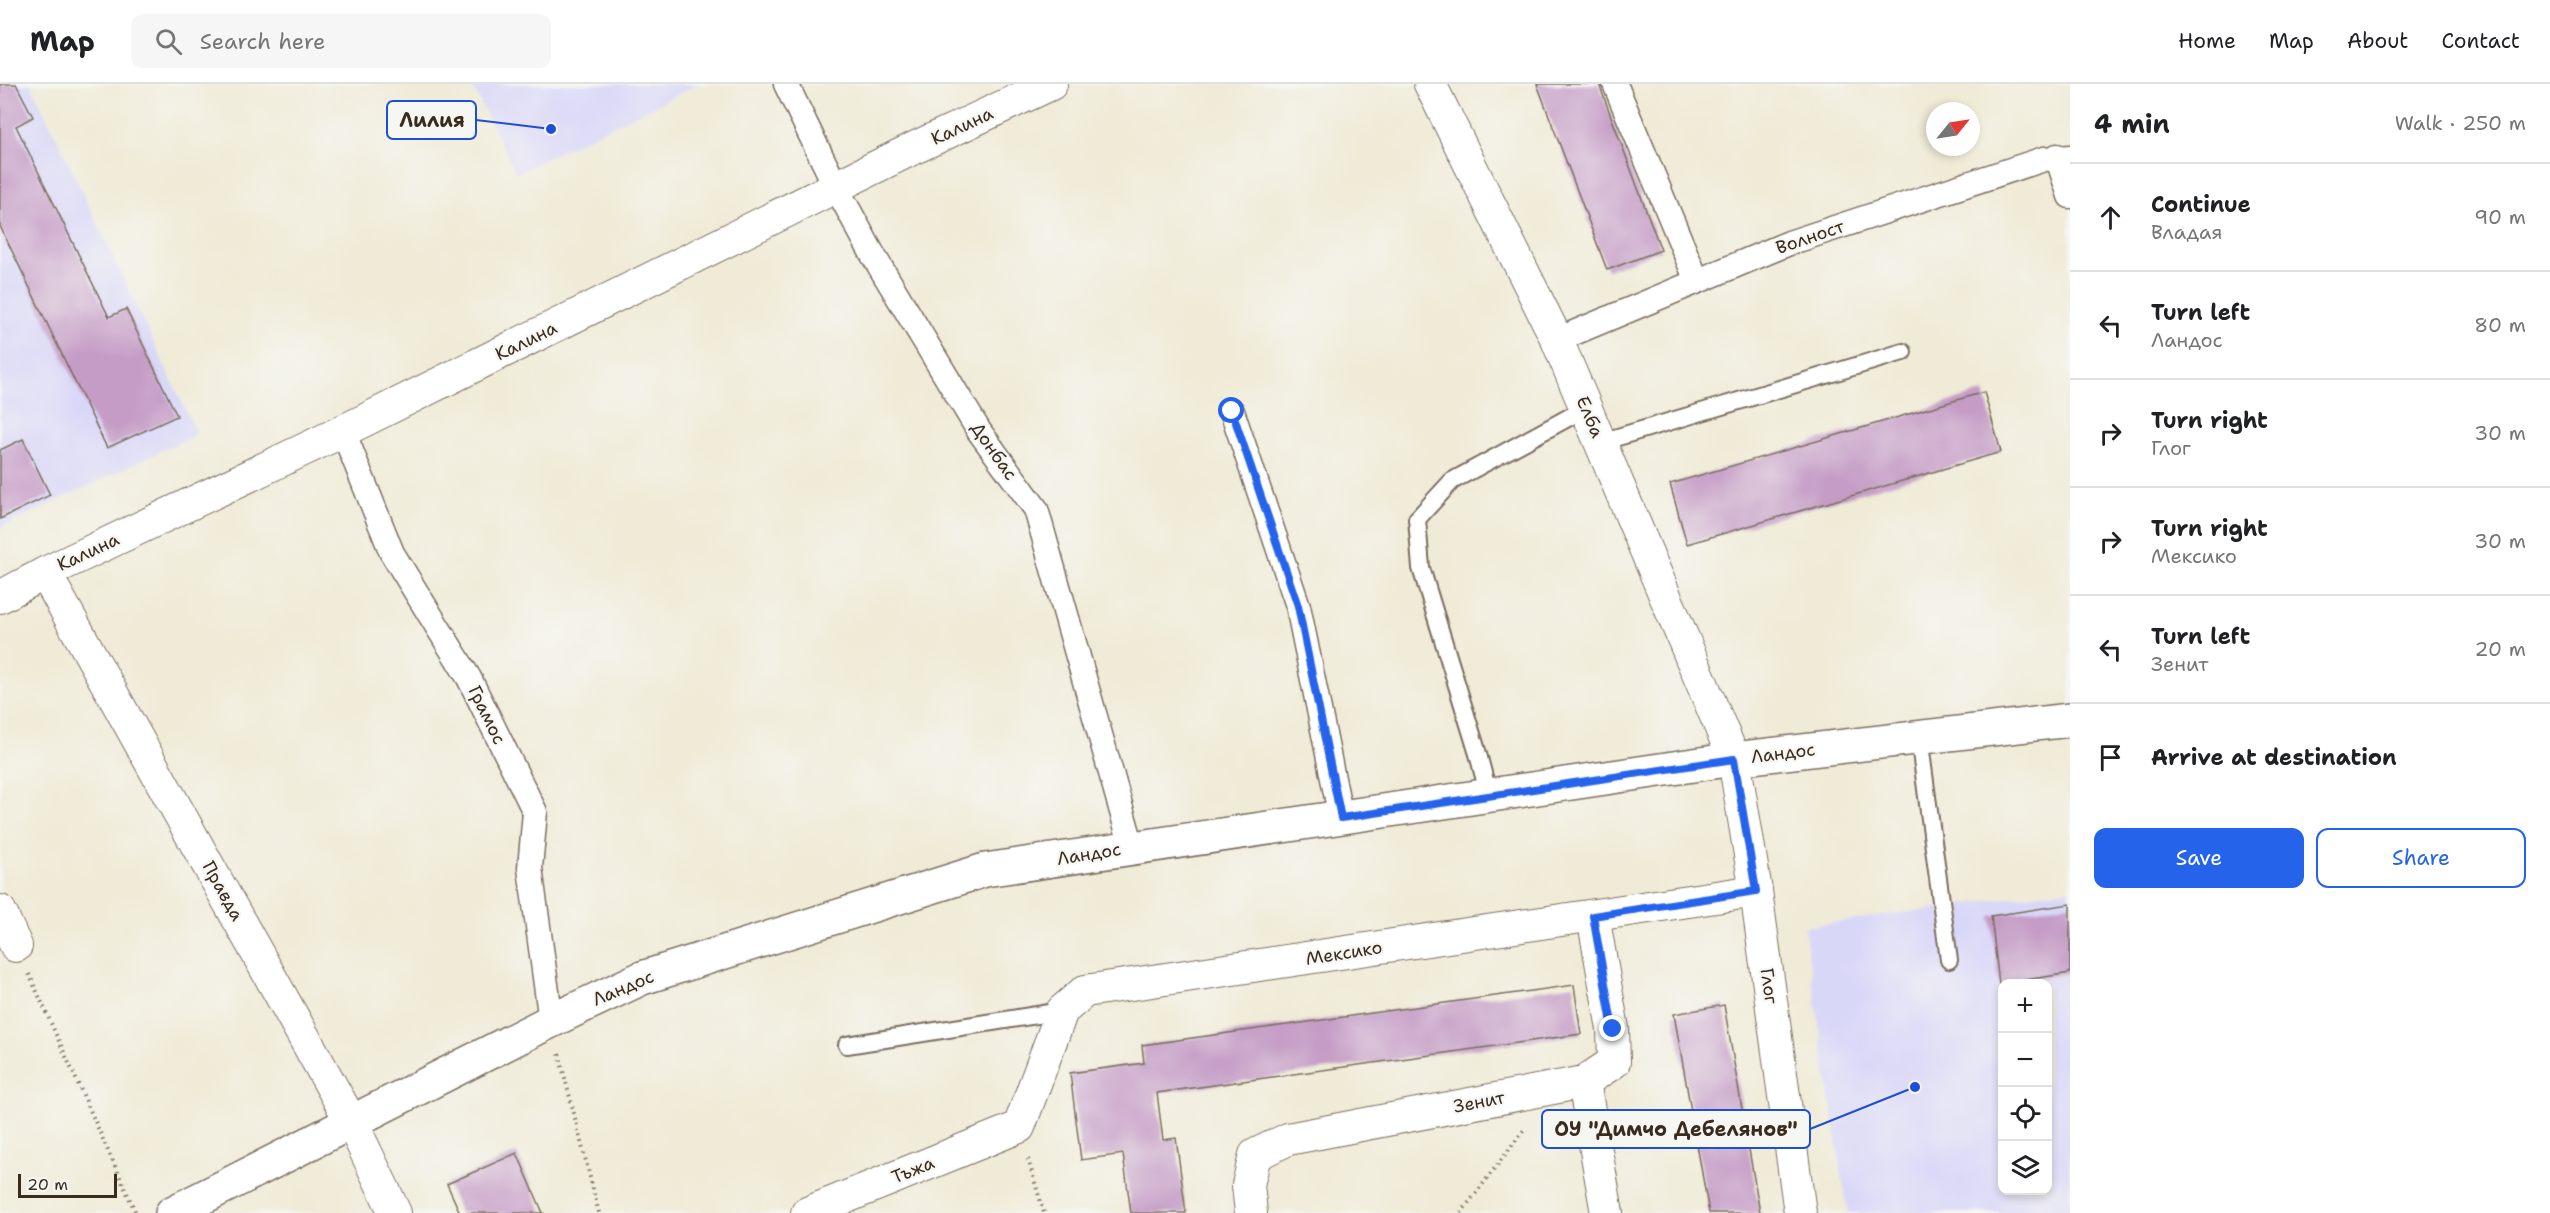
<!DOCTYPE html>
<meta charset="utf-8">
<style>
body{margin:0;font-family:"Shantell Sans",sans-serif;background:#f6f6f6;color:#202124}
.controls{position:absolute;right:18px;bottom:18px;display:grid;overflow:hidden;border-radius:12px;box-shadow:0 3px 9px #0003}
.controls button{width:54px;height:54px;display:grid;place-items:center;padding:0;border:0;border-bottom:2px solid #e0e0e0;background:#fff;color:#202124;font:30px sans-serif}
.compass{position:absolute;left:1926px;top:18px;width:54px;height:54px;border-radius:50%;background:#fff;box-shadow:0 3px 9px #0003;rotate:60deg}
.scale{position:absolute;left:18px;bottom:15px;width:99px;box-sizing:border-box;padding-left:6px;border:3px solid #3b2a1e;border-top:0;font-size:16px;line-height:21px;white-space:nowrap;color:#3b2a1e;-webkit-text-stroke:4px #f6f6f2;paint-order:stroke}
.stop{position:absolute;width:18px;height:18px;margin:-14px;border:4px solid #2563eb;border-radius:50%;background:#fff}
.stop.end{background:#2563eb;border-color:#fff;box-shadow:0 2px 6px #0008}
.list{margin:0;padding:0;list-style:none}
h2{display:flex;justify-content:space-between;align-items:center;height:78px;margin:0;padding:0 24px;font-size:26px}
h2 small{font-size:20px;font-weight:400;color:#757577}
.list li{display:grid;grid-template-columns:39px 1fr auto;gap:18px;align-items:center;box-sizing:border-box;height:108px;padding:0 24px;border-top:2px solid #e0e0e0}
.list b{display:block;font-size:22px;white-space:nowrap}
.list p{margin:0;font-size:20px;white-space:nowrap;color:#757577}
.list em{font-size:20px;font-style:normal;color:#757577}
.actions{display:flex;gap:12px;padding:18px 24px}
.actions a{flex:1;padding:14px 0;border:2px solid #2563eb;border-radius:12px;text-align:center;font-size:21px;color:#2563eb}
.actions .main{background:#2563eb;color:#fff}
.icon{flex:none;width:33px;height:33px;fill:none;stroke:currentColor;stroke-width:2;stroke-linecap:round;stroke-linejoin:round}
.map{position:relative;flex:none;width:2070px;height:1129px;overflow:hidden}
header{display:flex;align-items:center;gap:36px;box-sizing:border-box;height:84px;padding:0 30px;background:#fff;border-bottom:2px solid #e0e0e0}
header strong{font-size:28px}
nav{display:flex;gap:33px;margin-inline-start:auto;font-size:21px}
.search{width:420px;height:54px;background:#f6f6f6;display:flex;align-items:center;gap:15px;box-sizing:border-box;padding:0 21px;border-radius:12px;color:#757577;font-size:22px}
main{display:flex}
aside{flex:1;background:#fff}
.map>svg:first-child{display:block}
.built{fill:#d9d7f8;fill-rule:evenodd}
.building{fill:#c59cc6}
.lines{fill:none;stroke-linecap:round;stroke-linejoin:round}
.service-casing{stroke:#7a6e5f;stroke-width:20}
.pedestrian-casing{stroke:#7a6e5f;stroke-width:27}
.minor-casing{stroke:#7a6e5f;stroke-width:34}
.tertiary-casing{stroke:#7a6e5f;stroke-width:36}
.path{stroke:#7a6e5f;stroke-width:4;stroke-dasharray:1.5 4.5;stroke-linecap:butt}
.service{stroke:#fff;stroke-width:16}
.pedestrian{stroke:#fff;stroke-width:24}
.minor{stroke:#fff;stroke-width:32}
.tertiary{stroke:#fff;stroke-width:33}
.route{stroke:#2563eb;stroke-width:8}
.labels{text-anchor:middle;stroke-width:4.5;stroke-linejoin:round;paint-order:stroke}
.street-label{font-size:18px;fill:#3b2a1e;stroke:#f6f6f2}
.leader{fill:none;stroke:#1d4ed8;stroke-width:2}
.callout-dot{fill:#1d4ed8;stroke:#f6f6f2;stroke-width:2}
.callout{fill:#f6f6f2;stroke:#1d4ed8;stroke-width:2}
.callout-label{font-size:20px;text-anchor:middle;font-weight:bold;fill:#3b2a1e}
</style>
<header>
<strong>Map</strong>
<div class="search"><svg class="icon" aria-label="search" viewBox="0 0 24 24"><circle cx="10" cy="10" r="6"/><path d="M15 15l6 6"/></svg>Search here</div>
<nav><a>Home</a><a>Map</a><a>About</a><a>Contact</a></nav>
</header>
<main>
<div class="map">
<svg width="2070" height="1129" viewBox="0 0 2070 1129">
<rect width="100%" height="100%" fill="#f6f6f2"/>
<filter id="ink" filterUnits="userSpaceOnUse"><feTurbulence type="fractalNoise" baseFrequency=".0167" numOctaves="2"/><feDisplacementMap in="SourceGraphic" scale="12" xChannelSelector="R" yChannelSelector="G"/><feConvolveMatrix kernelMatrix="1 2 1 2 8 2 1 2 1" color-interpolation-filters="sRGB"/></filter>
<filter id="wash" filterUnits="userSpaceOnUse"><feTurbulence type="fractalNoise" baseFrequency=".008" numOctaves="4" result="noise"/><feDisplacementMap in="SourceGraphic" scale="24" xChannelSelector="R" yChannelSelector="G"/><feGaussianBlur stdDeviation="1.35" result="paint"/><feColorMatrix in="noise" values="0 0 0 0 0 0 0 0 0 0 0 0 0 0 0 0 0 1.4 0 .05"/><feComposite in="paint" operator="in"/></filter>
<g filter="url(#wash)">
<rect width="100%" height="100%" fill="#f0ebd7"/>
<!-- built -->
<g class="built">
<path d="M0,0H31L197,350L0,444Z"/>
<path d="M471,0H699L516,89Z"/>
<path d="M2070,805V1129H1848L1804,843ZM2002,900H2048V1106H2002Z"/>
</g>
<g id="blocks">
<!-- building -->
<g class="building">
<path d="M0,0H16L33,33L16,42L109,233L126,225L177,332L107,364L0,142Z"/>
<path d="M1537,0H1599L1661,166L1607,186Z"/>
<path d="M1984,308L2001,368L1687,460L1670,400Z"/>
<path d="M23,355L50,411L0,435V366Z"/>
<path d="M2070,820V889L1999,900L1991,832Z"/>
<path d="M1574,901L1581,950L1157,1009L1163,1056L1176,1054L1186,1129H1131L1123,1070L1081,1076L1070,989L1144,979L1142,961Z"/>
<path d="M1724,921L1760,1129H1709L1674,930Z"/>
<path d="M517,1069L543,1129H460L447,1100Z"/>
</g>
</g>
</g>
<g filter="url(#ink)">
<use href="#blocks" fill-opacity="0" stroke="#7a6e5f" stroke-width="1.5"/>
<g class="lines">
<!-- service casing -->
<g class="service-casing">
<g id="service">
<path d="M1601,358L1903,268"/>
<path d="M1919,653L1949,876"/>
<path d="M1489,712L1478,670L1421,484L1417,435L1452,397L1586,324"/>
<path d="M847,961L1062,927"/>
</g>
</g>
<!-- pedestrian casing -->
<g class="pedestrian-casing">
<g id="pedestrian">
<path d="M786,0L836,103L873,171L979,347L1036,425L1132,763"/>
<path d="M1615,0L1697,197"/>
<path d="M2057,72L2070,112"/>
<path d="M1557,256L1789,159L2044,75L2070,73"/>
<path d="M1232,327L1298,522L1341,734"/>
<path d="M343,347L392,469L469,594L535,728L530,784L551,937"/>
</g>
</g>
<!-- minor casing -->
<g class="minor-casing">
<g id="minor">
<path d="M1430,0L1557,256L1734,675L1756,807L1800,1129"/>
<path d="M45,489L352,1039L395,1129"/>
<path d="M0,513L45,489L343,347L912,65L1051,0"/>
<path d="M0,827L16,862"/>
<path d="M1584,998L1607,1129"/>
<path d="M807,1129L1019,1043L1062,927L1085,907L1756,807"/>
<path d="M1251,1129L1248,1101L1255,1071L1288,1055L1584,998L1614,978L1613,945L1593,832"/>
</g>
</g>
<!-- tertiary casing -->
<g class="tertiary-casing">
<path id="tertiary" d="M172,1129L551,937L642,894L985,786L1734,675L2070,636"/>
</g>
<!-- path -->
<g class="path">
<path d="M29,890L136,1129"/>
<path d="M559,970L599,1129"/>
<path d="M1028,1075L1044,1129"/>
<path d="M1461,1129L1526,1043"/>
</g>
<!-- service -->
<use href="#service" class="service"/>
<!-- pedestrian -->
<use href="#pedestrian" class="pedestrian"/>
<!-- minor -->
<use href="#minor" class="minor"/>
<!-- tertiary -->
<use href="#tertiary" class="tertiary"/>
</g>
</g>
<g class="lines" filter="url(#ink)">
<!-- route -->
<path class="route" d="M1232,327L1298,522L1341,734L1734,675L1756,807L1593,832L1613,945"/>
</g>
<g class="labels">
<!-- street labels -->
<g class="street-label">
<text transform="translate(962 42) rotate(-25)" y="6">Калина</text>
<text transform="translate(1810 153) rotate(-19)" y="6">Волност</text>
<text transform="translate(526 257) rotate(-26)" y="6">Калина</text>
<text transform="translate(1590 333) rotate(67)" y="6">Елба</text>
<text transform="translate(994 367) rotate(55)" y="6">Донбас</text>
<text transform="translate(88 468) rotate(-25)" y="6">Калина</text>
<text transform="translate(487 631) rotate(64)" y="6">Грамос</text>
<text transform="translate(1783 669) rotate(-7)" y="6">Ландос</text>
<text transform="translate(1089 770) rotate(-9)" y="6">Ландос</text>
<text transform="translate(223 807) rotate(61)" y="6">Правда</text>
<text transform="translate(1344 869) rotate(-9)" y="6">Мексико</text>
<text transform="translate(1769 902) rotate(82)" y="6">Глог</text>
<text transform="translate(623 904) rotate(-23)" y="6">Ландос</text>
<text transform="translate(1479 1018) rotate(-11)" y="6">Зенит</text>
<text transform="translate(913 1086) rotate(-22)" y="6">Тъжа</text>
</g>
</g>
<!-- callouts -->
<path class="leader" d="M551 45L476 36M1915 1003L1810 1045"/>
<g class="callout-dot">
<circle cx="551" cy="45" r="6"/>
<circle cx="1915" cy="1003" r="6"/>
</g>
<g class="callout">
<rect x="387" y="17" width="89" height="38" rx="6"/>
<rect x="1542" y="1026" width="268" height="38" rx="6"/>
</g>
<g class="callout-label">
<text x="432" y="43">Лилия</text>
<text x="1676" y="1052">ОУ "Димчо Дебелянов"</text>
</g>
</svg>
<div class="controls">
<button>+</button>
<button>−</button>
<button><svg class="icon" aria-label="locate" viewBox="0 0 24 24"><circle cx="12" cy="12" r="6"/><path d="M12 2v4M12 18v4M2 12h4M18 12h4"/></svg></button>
<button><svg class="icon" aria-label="layers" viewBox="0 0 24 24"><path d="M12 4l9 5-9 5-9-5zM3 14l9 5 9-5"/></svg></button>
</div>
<svg class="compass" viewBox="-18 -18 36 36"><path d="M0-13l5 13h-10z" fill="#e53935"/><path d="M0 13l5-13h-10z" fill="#757577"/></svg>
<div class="scale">20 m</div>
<div class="stop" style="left:1232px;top:327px"></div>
<div class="stop end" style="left:1613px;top:945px"></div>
</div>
<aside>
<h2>4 min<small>Walk · 250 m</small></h2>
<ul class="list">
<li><svg class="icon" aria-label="ahead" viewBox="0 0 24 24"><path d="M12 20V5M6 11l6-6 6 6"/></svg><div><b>Continue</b><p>Владая</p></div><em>90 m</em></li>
<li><svg class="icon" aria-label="left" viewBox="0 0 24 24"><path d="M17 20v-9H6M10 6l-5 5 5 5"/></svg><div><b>Turn left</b><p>Ландос</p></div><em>80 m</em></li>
<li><svg class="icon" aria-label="right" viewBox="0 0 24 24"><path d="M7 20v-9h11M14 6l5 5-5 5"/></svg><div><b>Turn right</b><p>Глог</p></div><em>30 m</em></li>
<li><svg class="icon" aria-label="right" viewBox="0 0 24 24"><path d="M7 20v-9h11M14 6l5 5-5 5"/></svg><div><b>Turn right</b><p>Мексико</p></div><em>30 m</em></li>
<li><svg class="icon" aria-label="left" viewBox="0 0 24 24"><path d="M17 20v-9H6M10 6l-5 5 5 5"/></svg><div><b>Turn left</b><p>Зенит</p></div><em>20 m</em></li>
<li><svg class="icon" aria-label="arrive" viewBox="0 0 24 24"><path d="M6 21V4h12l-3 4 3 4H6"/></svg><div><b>Arrive at destination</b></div></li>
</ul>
<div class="actions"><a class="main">Save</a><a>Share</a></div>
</aside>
</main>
